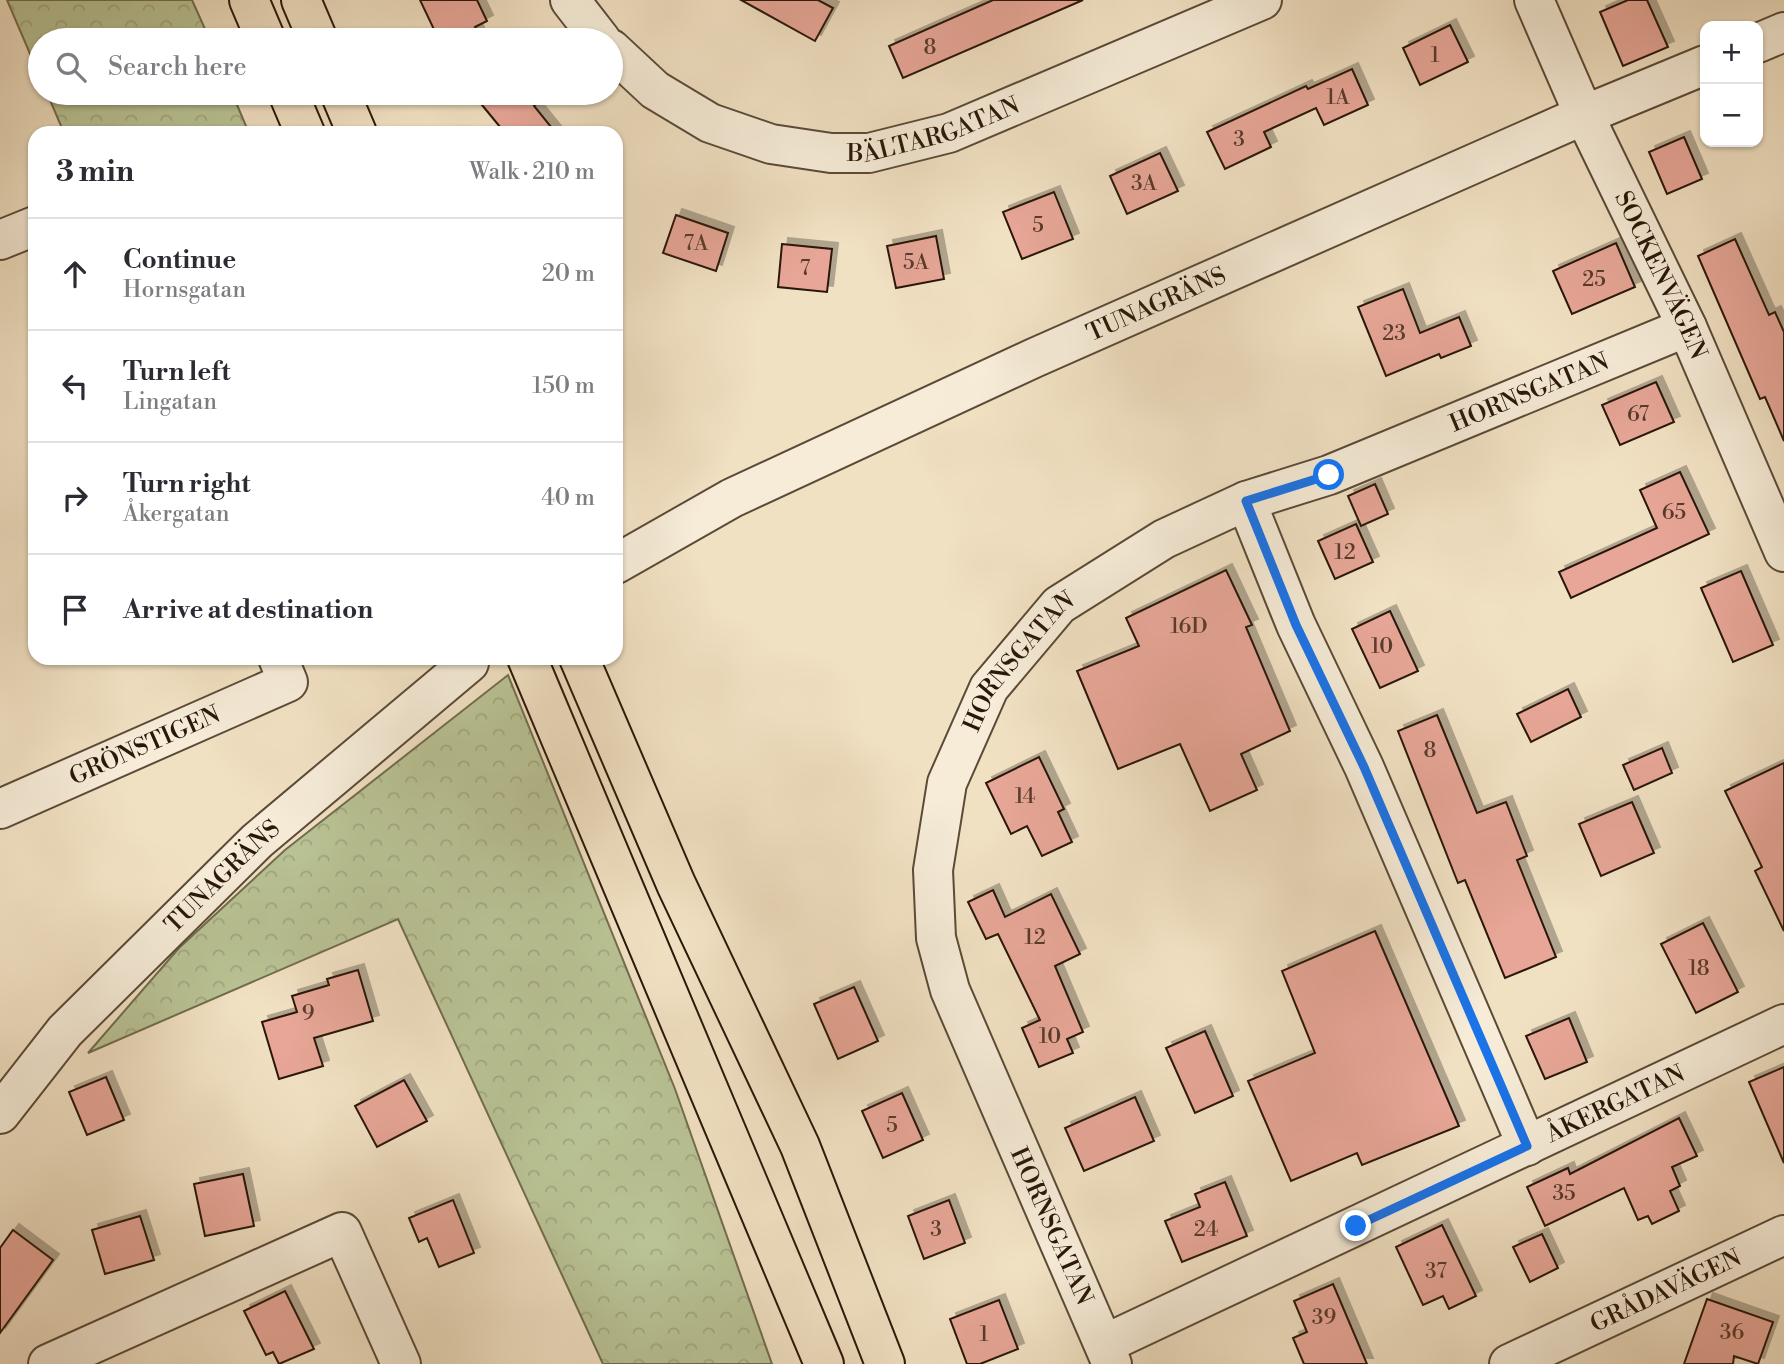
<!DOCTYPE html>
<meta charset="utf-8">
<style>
body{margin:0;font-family:"Libre Bodoni",serif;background:#f2f2f3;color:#2b2b33}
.controls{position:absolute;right:21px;top:21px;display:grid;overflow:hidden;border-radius:14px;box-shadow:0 2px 5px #0004}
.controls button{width:63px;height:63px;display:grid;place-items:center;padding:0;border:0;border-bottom:2px solid #e1e1e2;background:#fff;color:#2b2b33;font:35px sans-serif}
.stop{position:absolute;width:21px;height:21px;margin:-16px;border:5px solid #1a73e8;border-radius:50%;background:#fff}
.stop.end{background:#1a73e8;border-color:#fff;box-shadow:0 2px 7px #0008}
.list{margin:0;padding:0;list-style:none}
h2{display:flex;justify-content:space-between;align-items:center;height:91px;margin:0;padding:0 28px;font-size:30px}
h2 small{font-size:23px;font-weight:400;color:#7c7c81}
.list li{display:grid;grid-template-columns:46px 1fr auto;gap:21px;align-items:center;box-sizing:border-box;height:112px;padding:0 28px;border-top:2px solid #e1e1e2}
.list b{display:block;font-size:26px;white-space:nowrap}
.list p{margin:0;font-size:23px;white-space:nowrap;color:#7c7c81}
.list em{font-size:23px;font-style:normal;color:#7c7c81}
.icon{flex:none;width:38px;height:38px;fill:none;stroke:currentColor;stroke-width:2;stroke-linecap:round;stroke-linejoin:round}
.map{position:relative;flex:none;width:1784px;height:1364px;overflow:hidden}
.search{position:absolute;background:#fff;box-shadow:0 2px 5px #0004;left:28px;top:28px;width:595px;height:77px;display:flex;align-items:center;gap:18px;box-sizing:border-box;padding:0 24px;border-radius:38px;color:#7c7c81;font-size:26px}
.panel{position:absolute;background:#fff;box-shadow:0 2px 5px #0004;left:28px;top:126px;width:595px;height:539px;border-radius:21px}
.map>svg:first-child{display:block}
.park{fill:url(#park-crowns);stroke:#716d4e;stroke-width:2}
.building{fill:#e7a697;stroke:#291708;stroke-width:2;filter:url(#shadow)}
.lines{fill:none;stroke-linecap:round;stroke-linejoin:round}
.minor-casing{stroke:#5b4a37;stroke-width:42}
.highway-casing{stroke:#291708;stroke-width:42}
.minor{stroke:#f6ecd8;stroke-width:38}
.highway{stroke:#f1e1c3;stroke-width:38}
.route{stroke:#1a73e8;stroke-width:9}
.labels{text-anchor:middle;stroke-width:5;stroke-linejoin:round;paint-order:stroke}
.number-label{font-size:21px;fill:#583b2c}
.street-label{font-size:24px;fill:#291708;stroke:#f6ecd8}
</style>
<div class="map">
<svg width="1784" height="1364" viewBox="0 0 1784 1364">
<defs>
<pattern id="park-crowns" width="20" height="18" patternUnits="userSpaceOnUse" patternTransform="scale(1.75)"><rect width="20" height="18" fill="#b9c395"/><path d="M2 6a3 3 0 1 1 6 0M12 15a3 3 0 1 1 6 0" fill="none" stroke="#9fa77f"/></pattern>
<filter id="shadow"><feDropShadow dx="6" dy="-6" stdDeviation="0" flood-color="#0004"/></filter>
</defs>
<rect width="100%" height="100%" fill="#f1e1c3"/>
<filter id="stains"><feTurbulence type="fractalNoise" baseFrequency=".00286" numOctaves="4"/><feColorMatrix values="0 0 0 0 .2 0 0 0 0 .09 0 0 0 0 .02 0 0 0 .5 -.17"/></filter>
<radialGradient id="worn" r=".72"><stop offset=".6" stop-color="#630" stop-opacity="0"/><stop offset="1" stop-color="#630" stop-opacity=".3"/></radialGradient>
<!-- park -->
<g class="park">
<path d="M7,0H192L210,40H40V77Z"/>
<path d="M47,93H232L249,133H64Z"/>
<path d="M508,675L675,1089L772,1364H603L398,919L88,1053L179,948L285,850Z"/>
</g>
<!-- building -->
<g class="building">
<path d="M420,0H477L487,21L475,27L478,33L463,40H439Z"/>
<path d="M741,0H818L833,8L815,41Z"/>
<path d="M993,0H1083L903,78L889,46Z"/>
<path d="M1628,0H1647L1668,47L1623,66L1600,12Z"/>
<path d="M1450,25L1468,62L1420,85L1403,48Z"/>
<path d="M1352,69L1368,105L1324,125L1316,108L1264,132L1271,147L1225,169L1207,132L1306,86L1308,89Z"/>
<path d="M496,93H550L534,106L556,133H505L482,105Z"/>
<path d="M1684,137L1702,179L1667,194L1649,152Z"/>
<path d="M1160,153L1178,191L1127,214L1110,176Z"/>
<path d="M1054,192L1073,239L1022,259L1003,212Z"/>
<path d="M676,215L728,233L716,271L663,253Z"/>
<path d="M936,236L944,279L896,288L887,246Z"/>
<path d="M1735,239L1769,315L1775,312L1784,332V441L1765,397L1760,399L1698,256Z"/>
<path d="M1616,243L1635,287L1572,314L1553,271Z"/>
<path d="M782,244L832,249L827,292L778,287Z"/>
<path d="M1403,289L1420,333L1459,317L1471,346L1441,358L1439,354L1386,376L1358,307Z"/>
<path d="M1656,382L1674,422L1620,445L1602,405Z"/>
<path d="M1680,472L1709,534L1571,598L1559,572L1657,528L1640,490Z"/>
<path d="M1375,484L1388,514L1361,526L1348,496Z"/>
<path d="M1356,524L1373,562L1335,579L1318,541Z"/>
<path d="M1226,570L1252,625L1246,627L1290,731L1241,754L1257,790L1210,811L1180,744L1118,769L1077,671L1139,646L1126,618Z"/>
<path d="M1741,571L1773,645L1733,662L1701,588Z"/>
<path d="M1390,611L1418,671L1380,688L1352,629Z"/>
<path d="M1568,689L1581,717L1531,742L1517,714Z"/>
<path d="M1437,715L1477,813L1506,802L1527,856L1517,860L1556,957L1505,978L1465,880L1458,883L1398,731Z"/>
<path d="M1662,748L1672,773L1634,790L1623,765Z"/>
<path d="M1039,757L1064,809L1058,812L1072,842L1042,856L1027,826L1011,834L986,783Z"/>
<path d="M1784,763V931L1755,871L1762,867L1725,791Z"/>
<path d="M1632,802L1654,853L1601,876L1579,824Z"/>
<path d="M993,890L1005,917L1051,894L1080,954L1055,966L1083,1032L1067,1039L1073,1053L1039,1067L1022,1028L1040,1020L998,934L986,939L968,902Z"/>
<path d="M1703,923L1738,992L1696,1013L1661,944Z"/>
<path d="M1375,931L1459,1126L1362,1165L1357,1153L1291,1181L1248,1081L1315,1053L1282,971Z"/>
<path d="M358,970L373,1021L314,1038L323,1066L279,1079L262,1022L297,1012L292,996L329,985L327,979Z"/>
<path d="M854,987L878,1041L838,1059L814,1004Z"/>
<path d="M1569,1018L1587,1062L1545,1079L1526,1036Z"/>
<path d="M1205,1031L1233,1096L1195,1113L1166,1048Z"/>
<path d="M1784,1067V1163L1749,1082Z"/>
<path d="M106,1077L124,1120L87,1135L69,1092Z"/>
<path d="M404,1080L427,1121L377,1147L355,1106Z"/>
<path d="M902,1093L923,1140L883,1158L862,1111Z"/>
<path d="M1135,1097L1154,1141L1084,1171L1065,1128Z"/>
<path d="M1679,1118L1697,1156L1672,1167L1680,1186L1670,1191L1679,1211L1652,1224L1648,1216L1638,1220L1624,1188L1545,1226L1527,1187L1568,1168L1570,1174Z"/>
<path d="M243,1174L254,1226L205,1236L194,1184Z"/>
<path d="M1225,1182L1247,1236L1182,1262L1165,1221L1200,1207L1195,1194Z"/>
<path d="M453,1200L474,1253L439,1267L427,1238L419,1242L409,1218Z"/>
<path d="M949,1200L965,1243L924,1259L908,1216Z"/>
<path d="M140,1216L154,1260L105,1274L92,1230Z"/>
<path d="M1442,1225L1476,1296L1449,1309L1443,1296L1423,1305L1396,1247Z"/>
<path d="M13,1230L53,1260L0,1333V1248Z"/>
<path d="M1542,1234L1558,1268L1530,1282L1513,1247Z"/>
<path d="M1333,1284L1367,1364H1304L1293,1338L1307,1332L1294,1301Z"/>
<path d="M285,1291L314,1349L279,1364L273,1352L266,1355L244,1311Z"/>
<path d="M1707,1299L1773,1322L1758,1364L1734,1356L1733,1364H1684Z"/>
<path d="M999,1300L1018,1349L980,1364H967L950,1319Z"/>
</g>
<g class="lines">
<!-- minor casing -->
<g class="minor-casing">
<g id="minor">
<path d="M570,0L601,40"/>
<path id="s1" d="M1534,0L1584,115L1687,327L1784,552"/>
<path d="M1758,43L1784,32"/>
<path id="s2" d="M611,49L655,90L710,123L771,144L831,153H869L949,133L1262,0"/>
<path d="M0,240L35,226"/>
<path d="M1246,501L1296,625L1364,767L1527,1146"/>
<path id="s3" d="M616,564L732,498L1034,358L1584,115L1705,65"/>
<path id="s4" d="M0,809L288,682L278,658"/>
<path id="s5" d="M0,1114L65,1031L257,841L469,663"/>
<path id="s6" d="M1105,1344L1784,1024"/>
<path d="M48,1364L342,1232L401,1364"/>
<path id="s7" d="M1112,1364L950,990L936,938L933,870L947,783L989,688L1059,605L1164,539L1246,501L1329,475L1687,327"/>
<path id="s8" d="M1509,1364L1784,1235"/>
</g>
</g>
<!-- highway casing -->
<g class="highway-casing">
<g id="highway">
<path d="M249,0L266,40"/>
<path d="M301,0L318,40"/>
<path d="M288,93L305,133"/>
<path d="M340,93L357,133"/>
<path d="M527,658L824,1364"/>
<path d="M579,658L676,884L800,1146L885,1364"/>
</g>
</g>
<!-- minor -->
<use href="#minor" class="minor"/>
<!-- highway -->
<use href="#highway" class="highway"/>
</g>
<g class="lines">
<!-- route -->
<path class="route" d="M1329,475L1246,501L1296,625L1364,767L1527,1146L1356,1226"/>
</g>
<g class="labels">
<!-- number labels -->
<g class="number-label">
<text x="930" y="54">8</text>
<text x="1435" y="62">1</text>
<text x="1338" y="104">1A</text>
<text x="1239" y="146">3</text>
<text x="1144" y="190">3A</text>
<text x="1038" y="232">5</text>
<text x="696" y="250">7A</text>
<text x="916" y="269">5A</text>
<text x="805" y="275">7</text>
<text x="1594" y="286">25</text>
<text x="1394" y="340">23</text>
<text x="1638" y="421">67</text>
<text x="1674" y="519">65</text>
<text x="1345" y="559">12</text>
<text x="1189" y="633">16D</text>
<text x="1382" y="653">10</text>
<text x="1430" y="757">8</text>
<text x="1025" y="803">14</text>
<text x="1035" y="944">12</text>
<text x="1699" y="975">18</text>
<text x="308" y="1020">9</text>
<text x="1050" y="1043">10</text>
<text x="892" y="1132">5</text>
<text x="1564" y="1200">35</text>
<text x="936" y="1236">3</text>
<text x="1206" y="1236">24</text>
<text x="1436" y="1278">37</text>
<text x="1324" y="1324">39</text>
<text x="1732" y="1339">36</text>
<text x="984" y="1341">1</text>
</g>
<!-- street labels -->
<g class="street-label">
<text dy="8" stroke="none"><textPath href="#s2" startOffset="355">BÄLTARGATAN</textPath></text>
<text dy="8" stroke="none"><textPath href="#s1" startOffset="303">SOCKENVÄGEN</textPath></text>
<text dy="8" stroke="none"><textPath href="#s3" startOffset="600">TUNAGRÄNS</textPath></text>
<text dy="8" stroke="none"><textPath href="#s7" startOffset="1348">HORNSGATAN</textPath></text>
<text dy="8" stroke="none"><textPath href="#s7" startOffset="760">HORNSGATAN</textPath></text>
<text dy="8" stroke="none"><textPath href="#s4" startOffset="158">GRÖNSTIGEN</textPath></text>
<text dy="8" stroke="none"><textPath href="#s5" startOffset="326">TUNAGRÄNS</textPath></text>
<text dy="8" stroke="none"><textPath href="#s6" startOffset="564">ÅKERGATAN</textPath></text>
<text transform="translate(1052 1226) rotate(66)" y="8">HORNSGATAN</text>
<text dy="8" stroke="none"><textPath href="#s8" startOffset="173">GRÅDAVÄGEN</textPath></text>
</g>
</g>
<rect width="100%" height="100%" filter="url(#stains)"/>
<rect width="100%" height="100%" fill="url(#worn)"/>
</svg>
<div class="controls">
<button>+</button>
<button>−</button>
</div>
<div class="stop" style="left:1329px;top:475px"></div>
<div class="stop end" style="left:1356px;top:1226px"></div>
<div class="search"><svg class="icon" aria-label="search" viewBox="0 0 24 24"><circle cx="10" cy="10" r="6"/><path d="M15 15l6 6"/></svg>Search here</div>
<section class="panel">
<h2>3 min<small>Walk · 210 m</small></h2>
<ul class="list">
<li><svg class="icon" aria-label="ahead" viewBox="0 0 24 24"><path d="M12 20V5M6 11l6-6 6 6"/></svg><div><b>Continue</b><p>Hornsgatan</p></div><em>20 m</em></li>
<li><svg class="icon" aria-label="left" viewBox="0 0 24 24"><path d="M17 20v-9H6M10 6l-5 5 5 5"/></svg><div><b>Turn left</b><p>Lingatan</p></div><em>150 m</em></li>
<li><svg class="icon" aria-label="right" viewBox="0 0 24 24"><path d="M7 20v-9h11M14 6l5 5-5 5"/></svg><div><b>Turn right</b><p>Åkergatan</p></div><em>40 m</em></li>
<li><svg class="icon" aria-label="arrive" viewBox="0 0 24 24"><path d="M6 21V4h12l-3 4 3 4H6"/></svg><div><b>Arrive at destination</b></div></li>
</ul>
</section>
</div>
